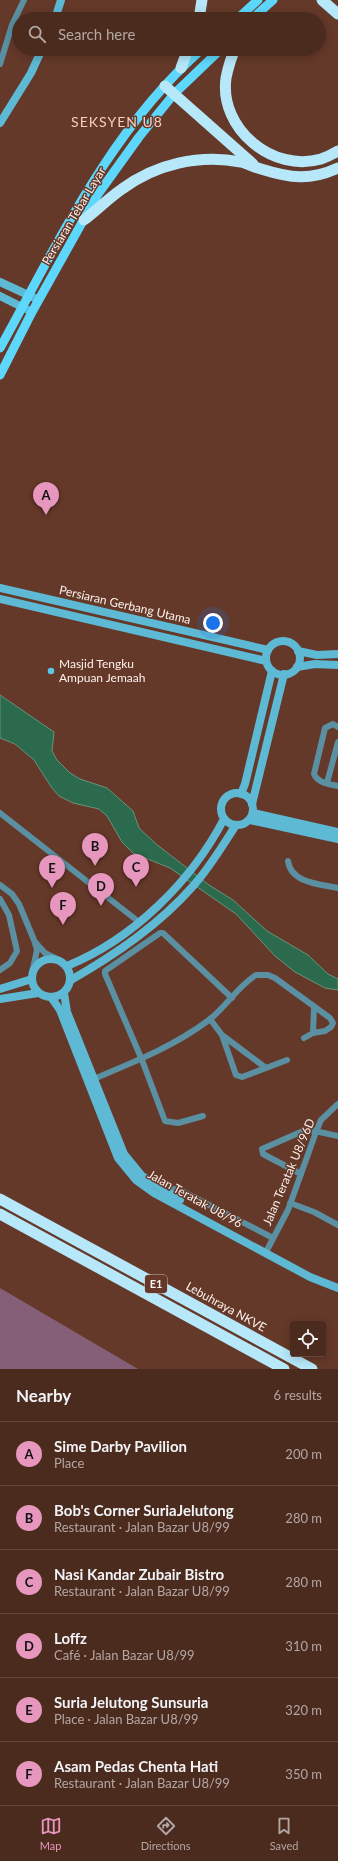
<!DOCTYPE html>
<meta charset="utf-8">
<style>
body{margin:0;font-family:Lato,sans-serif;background:#533328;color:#f1f3f6}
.controls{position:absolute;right:12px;bottom:12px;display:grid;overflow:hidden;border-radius:4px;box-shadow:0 2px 10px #0003}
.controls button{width:36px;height:36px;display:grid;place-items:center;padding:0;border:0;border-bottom:1px solid #63473d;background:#4c2b1f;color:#f1f3f6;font:20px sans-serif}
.you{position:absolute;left:213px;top:623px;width:14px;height:14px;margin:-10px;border:3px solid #fff;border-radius:50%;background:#1a73e8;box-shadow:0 0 0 6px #1a73e833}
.badge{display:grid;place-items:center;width:26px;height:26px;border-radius:50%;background:#e797bd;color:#111;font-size:13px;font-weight:700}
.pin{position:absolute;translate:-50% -33px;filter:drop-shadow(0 1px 2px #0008)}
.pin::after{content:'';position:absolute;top:21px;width:14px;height:12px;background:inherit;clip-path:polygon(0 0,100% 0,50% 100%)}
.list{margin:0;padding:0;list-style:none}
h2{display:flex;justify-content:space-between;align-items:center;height:52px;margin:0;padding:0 16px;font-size:17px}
h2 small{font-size:13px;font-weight:400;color:#b2a7a4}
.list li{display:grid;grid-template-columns:26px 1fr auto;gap:12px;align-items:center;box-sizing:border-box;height:64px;padding:0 16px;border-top:1px solid #63473d}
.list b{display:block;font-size:15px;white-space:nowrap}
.list p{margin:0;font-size:13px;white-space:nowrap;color:#b2a7a4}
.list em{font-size:13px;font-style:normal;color:#b2a7a4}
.icon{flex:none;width:22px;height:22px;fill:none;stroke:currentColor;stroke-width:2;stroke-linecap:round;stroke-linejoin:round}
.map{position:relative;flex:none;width:338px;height:1369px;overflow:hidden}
.search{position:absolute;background:#4c2b1f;box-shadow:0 2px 10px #0003;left:12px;right:12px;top:12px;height:44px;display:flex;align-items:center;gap:10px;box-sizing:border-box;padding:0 14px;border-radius:22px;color:#b2a7a4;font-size:15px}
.sheet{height:436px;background:#4c2b1f}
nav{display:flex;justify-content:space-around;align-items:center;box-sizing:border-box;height:56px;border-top:1px solid #63473d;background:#4c2b1f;font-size:11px;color:#b2a7a4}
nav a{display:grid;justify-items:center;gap:2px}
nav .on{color:#e797bd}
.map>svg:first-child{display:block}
.green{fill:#855f78}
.water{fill:#2b6a4c;stroke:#6a927c}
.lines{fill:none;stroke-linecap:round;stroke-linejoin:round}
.street{stroke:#5a90a2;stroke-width:6}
.secondary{stroke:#5eb9d5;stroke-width:8}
.primary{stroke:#5dd8fc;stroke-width:9}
.highway{stroke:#b6e8f9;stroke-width:11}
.poi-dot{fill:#5cc7e7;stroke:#653929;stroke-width:1.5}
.labels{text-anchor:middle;stroke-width:3;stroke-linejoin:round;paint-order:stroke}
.shield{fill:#653929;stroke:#cfbab2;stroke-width:1}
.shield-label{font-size:11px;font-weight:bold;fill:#fcf1ec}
.street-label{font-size:12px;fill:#fcf1ec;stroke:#653929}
.poi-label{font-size:12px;fill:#fcf1ec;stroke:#653929;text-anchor:start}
.quarter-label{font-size:14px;letter-spacing:1px;fill:#f9cdbd;stroke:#653929}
</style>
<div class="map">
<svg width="338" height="1369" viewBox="0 0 338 1369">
<rect width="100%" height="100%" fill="#653929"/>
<!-- green -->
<path class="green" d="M0,1288L138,1369H0Z"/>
<!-- water -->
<path class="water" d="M0,695L54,732L52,751L57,760L70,773L80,779L107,788L133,811L139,828L156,844L209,885L233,900L267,931L308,955L328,974L338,979V990L325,988L295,972L275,956L236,914L170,868L133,853L122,842L107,816L99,809L73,803L59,796L52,788L34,760L15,744L0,738Z"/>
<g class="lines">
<!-- street -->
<g class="street">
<path d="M0,64L12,25L24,0"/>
<path d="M338,727L333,724L325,728L314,774C318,783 329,784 338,786"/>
<path d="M327,783L338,742"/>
<path d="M0,813L139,922"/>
<path d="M288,861C291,883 319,884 338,888"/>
<path d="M0,885L12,894L19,904L34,940L37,950L32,973"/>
<path d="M0,899L9,915L17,951L10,963L0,970"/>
<path d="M36,943L45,953L57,959"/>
<path d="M210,1019L222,1035L266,1068L242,1077L236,1075L222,1035"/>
<path d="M304,1038L313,1033"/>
<path d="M266,1068L287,1060"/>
<path d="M91,1080C134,1062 171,1048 209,1020C226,1007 238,986 256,975H268L275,978L330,1018L333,1023L331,1027L325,1031L313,1033L314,1008"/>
<path d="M203,1116L178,1123L165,1121L142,1060L105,974V971L160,933H163L232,998"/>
<path d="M301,1174L263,1154L262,1149L303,1131L310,1130L338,1136"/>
<path d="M164,1192L174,1189L180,1190L273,1238"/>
<path d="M290,1203L314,1212L338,1225"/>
<path d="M266,1252L288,1210L316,1132L321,1120L338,1104"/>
</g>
<!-- secondary -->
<g class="secondary">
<path d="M55,19L61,0"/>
<path d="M0,123L31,73L42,49"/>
<path d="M0,282L39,300"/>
<path d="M0,296L32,312"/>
<path d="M0,588L268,650"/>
<path d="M0,599L266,661"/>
<circle cx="283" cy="658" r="17"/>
<path d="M298,651L317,655L338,654"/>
<path d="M297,667L315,664L338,665"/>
<circle cx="237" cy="809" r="16"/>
<path d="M241,794L245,784L272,671"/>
<path d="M252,804L284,674"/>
<path d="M253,813L338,832"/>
<path d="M250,820L338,839"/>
<circle cx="51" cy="978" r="19"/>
<path d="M67,966C133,939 191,882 224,819"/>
<path d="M71,980C116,954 159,925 194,885C210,867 223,845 236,825"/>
<path d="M0,989L32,979"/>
<path d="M64,993L67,1012L124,1154L142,1176L180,1200"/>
<path d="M51,997L60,1010L118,1158L136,1180L154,1193L310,1277L338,1288"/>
<path d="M0,999L38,993"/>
</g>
<!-- primary -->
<g class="primary">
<path d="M237,19L258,0"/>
<path d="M252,19L273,0"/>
<path d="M0,348C58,243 110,130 202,49"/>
<path d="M0,375L32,312L98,194L139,137L174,94L221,49"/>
</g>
<!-- highway -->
<g class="highway">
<path d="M322,0L338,14"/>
<path d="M199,19L202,0"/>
<path d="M235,49C231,58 228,68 226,78C219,129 273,173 321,159C327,157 333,154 338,151"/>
<path d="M181,68L188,49"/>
<path d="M165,86L253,164"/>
<path d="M84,220C97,210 109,198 122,189C156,164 199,154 241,162C248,164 254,167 261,169C290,178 310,181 338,168"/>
<path d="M0,1199L312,1369"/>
<path d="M0,1214L284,1369"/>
</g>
</g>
<!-- markers -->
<circle class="poi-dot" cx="51" cy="671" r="4"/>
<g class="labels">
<!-- shield labels -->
<rect class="shield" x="145" y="1275" width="22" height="18" rx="3"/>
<g class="shield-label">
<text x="156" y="1288">E1</text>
</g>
<!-- street labels -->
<g class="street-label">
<text transform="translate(74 216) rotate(-59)" y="4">Persiaran Tebar Layar</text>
<text transform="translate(125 605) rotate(13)" y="4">Persiaran Gerbang Utama</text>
<text transform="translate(289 1172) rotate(-67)" y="4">Jalan Teratak U8/96D</text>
<text transform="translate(195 1199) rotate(29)" y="4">Jalan Teratak U8/96</text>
<text transform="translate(226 1307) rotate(29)" y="4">Lebuhraya NKVE</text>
</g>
<!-- poi labels -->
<g class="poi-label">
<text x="59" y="668">Masjid Tengku<tspan x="59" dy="14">Ampuan Jemaah</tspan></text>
</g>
<!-- quarter labels -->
<g class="quarter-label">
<text x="117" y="127">SEKSYEN U8</text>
</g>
</g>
</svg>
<div class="controls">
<button><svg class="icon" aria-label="locate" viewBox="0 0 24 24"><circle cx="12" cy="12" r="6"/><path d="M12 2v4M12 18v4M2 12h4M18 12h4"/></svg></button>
</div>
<div class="you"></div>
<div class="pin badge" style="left:46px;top:515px">A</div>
<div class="pin badge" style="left:95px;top:866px">B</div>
<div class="pin badge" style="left:136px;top:887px">C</div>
<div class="pin badge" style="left:101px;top:906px">D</div>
<div class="pin badge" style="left:52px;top:888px">E</div>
<div class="pin badge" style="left:63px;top:925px">F</div>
<div class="search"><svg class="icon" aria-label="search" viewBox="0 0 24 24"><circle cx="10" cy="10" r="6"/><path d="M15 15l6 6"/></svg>Search here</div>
</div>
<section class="sheet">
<h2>Nearby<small>6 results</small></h2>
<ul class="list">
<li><span class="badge">A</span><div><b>Sime Darby Pavilion</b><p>Place</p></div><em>200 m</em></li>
<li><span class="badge">B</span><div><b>Bob's Corner SuriaJelutong</b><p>Restaurant · Jalan Bazar U8/99</p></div><em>280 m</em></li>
<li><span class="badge">C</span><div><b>Nasi Kandar Zubair Bistro</b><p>Restaurant · Jalan Bazar U8/99</p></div><em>280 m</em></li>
<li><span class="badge">D</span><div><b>Loffz</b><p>Café · Jalan Bazar U8/99</p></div><em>310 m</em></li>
<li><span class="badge">E</span><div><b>Suria Jelutong Sunsuria</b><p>Place · Jalan Bazar U8/99</p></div><em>320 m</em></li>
<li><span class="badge">F</span><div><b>Asam Pedas Chenta Hati</b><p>Restaurant · Jalan Bazar U8/99</p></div><em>350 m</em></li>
</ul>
</section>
<nav>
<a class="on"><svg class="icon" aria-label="map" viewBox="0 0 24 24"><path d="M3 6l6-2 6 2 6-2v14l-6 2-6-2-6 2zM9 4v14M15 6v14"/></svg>Map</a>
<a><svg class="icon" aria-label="directions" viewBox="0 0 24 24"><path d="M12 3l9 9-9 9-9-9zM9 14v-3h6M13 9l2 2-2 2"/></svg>Directions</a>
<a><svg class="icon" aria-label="saved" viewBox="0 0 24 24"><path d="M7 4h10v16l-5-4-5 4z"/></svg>Saved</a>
</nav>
